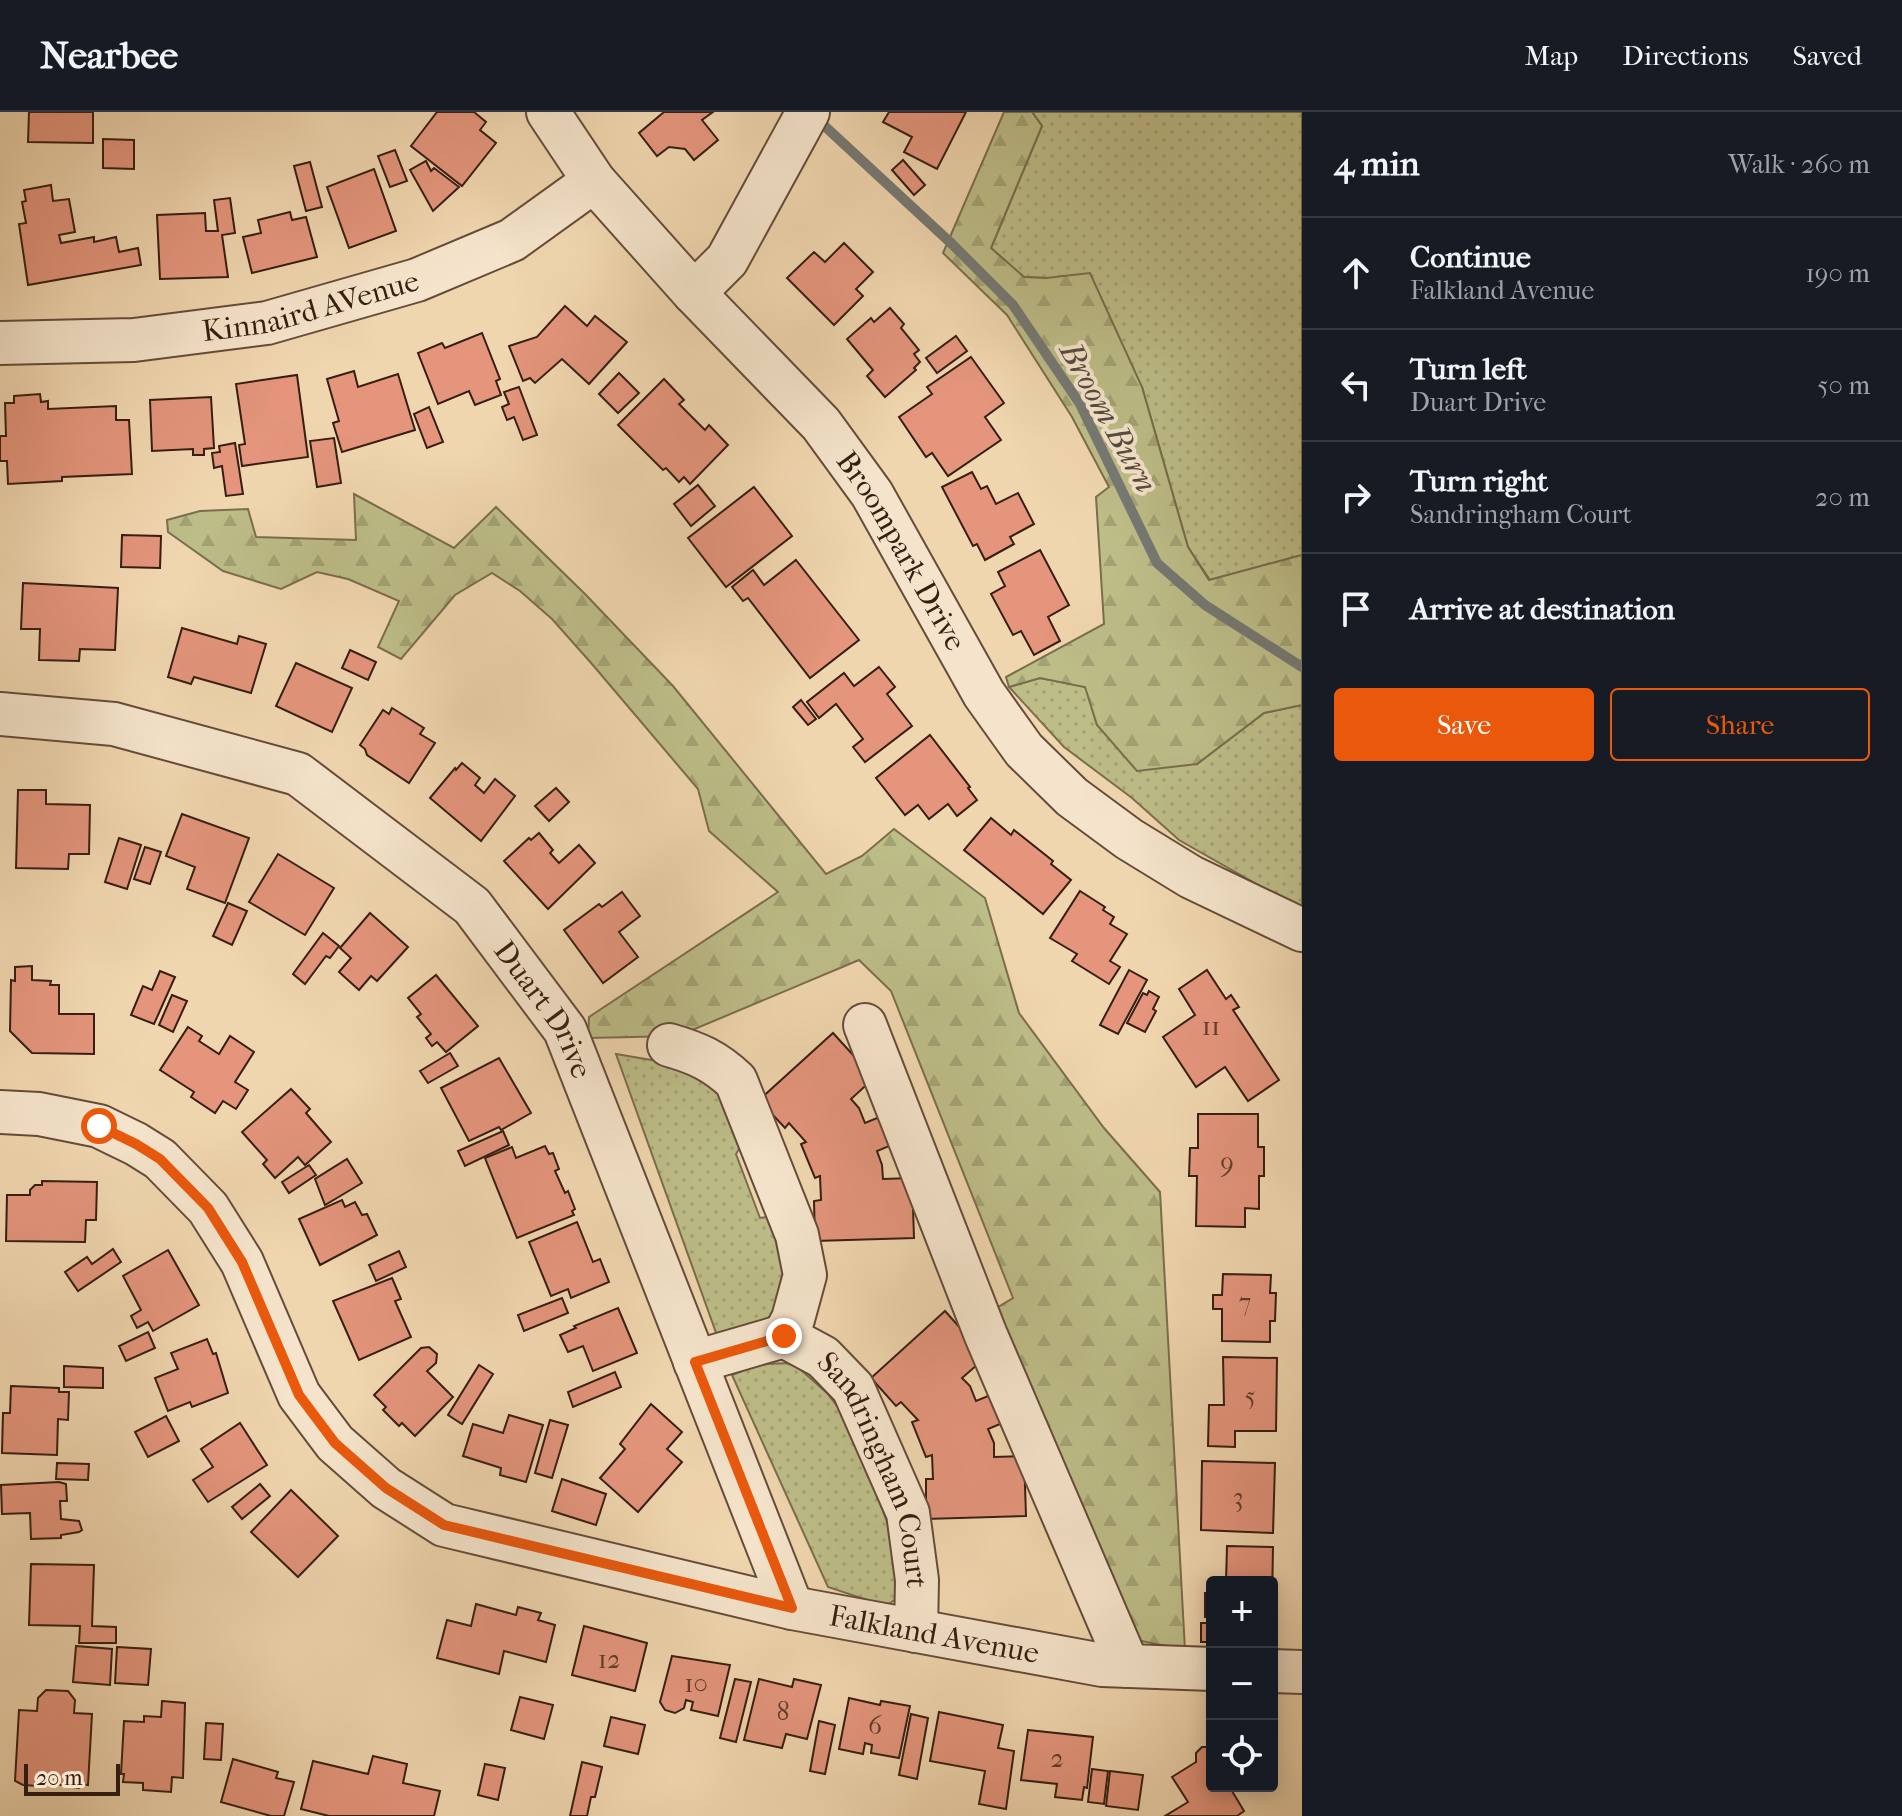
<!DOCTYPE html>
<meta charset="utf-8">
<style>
body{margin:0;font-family:"IM FELL French Canon",serif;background:#20242c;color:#f1f3f6}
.controls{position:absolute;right:24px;bottom:24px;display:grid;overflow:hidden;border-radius:8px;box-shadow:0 4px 20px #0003}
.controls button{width:72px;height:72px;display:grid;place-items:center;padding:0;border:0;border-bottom:2px solid #363941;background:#171b24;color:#f1f3f6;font:40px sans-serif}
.scale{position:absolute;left:24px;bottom:20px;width:96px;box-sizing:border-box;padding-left:8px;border:4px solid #371e12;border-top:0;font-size:22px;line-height:28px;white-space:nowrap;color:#371e12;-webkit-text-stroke:6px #f5e4cb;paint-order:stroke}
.stop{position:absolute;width:24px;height:24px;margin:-18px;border:6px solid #ea580c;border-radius:50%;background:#fff}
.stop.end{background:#ea580c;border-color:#fff;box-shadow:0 2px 8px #0008}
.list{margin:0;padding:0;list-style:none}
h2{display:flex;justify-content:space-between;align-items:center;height:104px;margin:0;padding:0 32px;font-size:34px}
h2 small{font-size:26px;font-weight:400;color:#9ea1a6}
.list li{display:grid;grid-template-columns:52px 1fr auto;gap:24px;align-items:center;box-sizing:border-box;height:112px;padding:0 32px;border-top:2px solid #363941}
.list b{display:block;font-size:30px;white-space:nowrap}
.list p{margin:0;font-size:26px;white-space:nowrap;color:#9ea1a6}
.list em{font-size:26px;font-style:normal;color:#9ea1a6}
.actions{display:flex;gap:16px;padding:24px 32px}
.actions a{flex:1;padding:18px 0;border:2px solid #ea580c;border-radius:8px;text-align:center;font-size:28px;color:#ea580c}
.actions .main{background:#ea580c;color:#fff}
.icon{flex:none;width:44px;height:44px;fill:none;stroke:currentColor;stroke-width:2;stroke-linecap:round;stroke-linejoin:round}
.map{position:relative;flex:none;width:1302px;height:1704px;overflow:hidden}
header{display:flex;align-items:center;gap:48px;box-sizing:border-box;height:112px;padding:0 40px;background:#171b24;border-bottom:2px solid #363941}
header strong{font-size:38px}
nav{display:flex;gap:44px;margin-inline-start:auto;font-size:28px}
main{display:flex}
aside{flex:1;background:#171b24}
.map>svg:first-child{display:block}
.grass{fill:url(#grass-dots);stroke:#7a6e4d;stroke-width:2}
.forest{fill:url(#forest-firs);stroke:#7a6e4d;stroke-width:2}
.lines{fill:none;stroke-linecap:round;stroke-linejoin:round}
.stream{stroke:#767974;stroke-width:10}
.building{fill:#e4957c;stroke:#371e12;stroke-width:2}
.minor-casing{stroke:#654c39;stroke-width:46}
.minor{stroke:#f5e4cb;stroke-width:42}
.route{stroke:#ea580c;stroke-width:10}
.labels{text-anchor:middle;stroke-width:8;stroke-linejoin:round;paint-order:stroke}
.number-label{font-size:26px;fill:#623c2c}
.street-label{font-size:30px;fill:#371e12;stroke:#f5e4cb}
.water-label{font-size:32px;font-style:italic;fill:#564c43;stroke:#f5e4cb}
</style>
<header>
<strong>Nearbee</strong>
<nav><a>Map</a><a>Directions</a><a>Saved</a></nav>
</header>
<main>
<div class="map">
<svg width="1302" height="1704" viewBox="0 0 1302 1704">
<defs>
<pattern id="grass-dots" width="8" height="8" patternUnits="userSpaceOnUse" patternTransform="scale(2)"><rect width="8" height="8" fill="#bdbd88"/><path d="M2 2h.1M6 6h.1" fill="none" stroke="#a3a274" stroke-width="1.8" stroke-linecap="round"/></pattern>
<pattern id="forest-firs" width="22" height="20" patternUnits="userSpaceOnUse" patternTransform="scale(2)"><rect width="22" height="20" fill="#bdbd88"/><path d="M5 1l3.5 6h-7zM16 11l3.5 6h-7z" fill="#a3a274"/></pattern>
</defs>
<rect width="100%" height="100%" fill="#f0d6af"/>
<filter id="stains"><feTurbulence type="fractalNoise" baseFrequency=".0025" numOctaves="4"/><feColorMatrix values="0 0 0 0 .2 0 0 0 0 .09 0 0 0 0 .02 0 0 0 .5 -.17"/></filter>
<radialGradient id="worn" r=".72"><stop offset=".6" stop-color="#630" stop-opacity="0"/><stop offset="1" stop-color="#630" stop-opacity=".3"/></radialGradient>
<!-- grass -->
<g class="grass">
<path d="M1032,0H1302V443L1210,468L1188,435L1142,275L1046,166L1024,165L991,136L1042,14Z"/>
<path d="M1040,566L1086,575L1097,613L1197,652L1264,601L1302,593V798L1179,728L1132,686L1064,635L1009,575Z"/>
<path d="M616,942L693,955L721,967L745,1027L736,1042L760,1106L779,1103L793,1161L776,1200L749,1221L719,1229Z"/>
<path d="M793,1251L827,1281L850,1311L892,1423L901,1484L885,1494L828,1475L732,1263L760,1252Z"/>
</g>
<!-- forest -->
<g class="forest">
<path d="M1004,0H1032L1042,14L991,136L1024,165L1046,166L1090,161L1142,275L1188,435L1209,468L1302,443V593L1264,601L1197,652L1137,659L1097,613L1085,575L1040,566L1009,575L1006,565L1104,512L1096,385L1109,375L1072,305L1007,203L943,141Z"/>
<path d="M354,382L454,436L496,395L585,482L673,574L826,762L862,744L894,717L985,786L1019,901L1104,1016L1160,1080L1185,1538L1127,1526L990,1200L1013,1186L891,879L859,848L678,924L588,926L589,905L778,780L709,719L698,677L592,552L552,507L520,479L492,461L455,483L401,547L378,535L399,489L348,467L317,460L281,477L223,459L168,420L167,408L200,399L248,397L256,425L356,428Z"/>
</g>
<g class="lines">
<!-- stream -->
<path class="stream" d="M817,7L952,132L1013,193L1080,292L1157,451L1205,493L1302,555"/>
</g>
<!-- building -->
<g class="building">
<path d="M29,0H93V31L28,30Z"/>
<path d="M437,0H474L486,10L480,18L496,31L462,74L411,34Z"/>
<path d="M664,0H713L702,8L718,28L694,48L685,37L669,35L657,44L639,21Z"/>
<path d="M889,0H966L937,57L904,40L912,25L883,10Z"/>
<path d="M103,27L134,28V57L103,56Z"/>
<path d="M395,38L407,69L390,75L378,44Z"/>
<path d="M903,48L925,73L914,83L892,58Z"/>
<path d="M426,49L431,59L434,56L459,75L433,99L410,58Z"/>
<path d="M310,50L322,95L306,99L294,54Z"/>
<path d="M374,57L396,119L349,136L327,75Z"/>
<path d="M51,73L53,89L69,87L75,120L59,123L61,131L94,125V130L116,125L119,140L138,136L141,153L28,173L19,112L26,111L22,90L26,89L24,78Z"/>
<path d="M230,86L235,121L222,123L228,165L160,167L157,103L205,101L206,119H218L214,88Z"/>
<path d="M290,100L292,108L306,105L317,145L252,161L243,125L261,121L258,108Z"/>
<path d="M844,131L873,160L856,177L863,184L834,213L787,166L814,140L825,150Z"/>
<path d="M565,194L587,214L595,204L627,230L589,272L562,247L535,271L530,266L523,269L509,234L537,225Z"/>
<path d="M890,196L904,212L901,216L919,238L914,242L920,250L914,256L916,258L885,285L867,264L873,258L847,227L871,206L874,210Z"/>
<path d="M482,221L500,267L496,269L501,283L475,293L469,279L438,292L418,241L442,231L445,236Z"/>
<path d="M956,224L967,239L937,261L926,246Z"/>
<path d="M971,245L1004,291L985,305L1001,328L948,364L932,341L926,345L899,305L932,282L927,275Z"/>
<path d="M354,259L358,275L398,262L415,318L342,340L333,311L339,309L327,267Z"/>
<path d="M619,261L639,281L618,301L599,282Z"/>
<path d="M297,263L308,345L242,354L239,333L245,332L236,272Z"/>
<path d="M664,267L684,288L679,292L705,318L709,313L728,333L690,372L684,365L679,370L666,356L663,358L618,313Z"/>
<path d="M519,275L537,323L523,328L514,305L507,308L502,295L509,292L504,280Z"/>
<path d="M40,282L41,290L48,289V297L116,294V308H129L132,362L62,365V369L8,372L7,349H0V324H6L5,291H14V284Z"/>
<path d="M211,285L214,336L204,337V343H193V337L152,339L150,288Z"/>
<path d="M429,295L443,330L427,336L414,302Z"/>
<path d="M334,326L341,371L317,375L310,329Z"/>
<path d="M235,331L243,382L226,384L222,354L214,356L212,341L220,340L219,334Z"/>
<path d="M972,360L981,377L987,374L996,392L1018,381L1034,412L1010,425L1014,432L985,448L977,432L973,434L942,375Z"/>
<path d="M698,373L715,394L691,414L674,392Z"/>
<path d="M754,375L792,424L726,475L688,426Z"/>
<path d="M122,423L161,424L160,456L121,455Z"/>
<path d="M1040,438L1069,493L1048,505L1060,529L1034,543L1021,519L1013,523L991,482L1005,474L998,460Z"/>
<path d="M796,448L859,528L810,566L748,486L743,489L732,475L753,458L764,473Z"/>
<path d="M23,471L118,476L115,538L80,537L79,549L39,548L40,517H21Z"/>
<path d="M182,516L237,532L239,524L266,532L251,581L194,565L191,572L168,565Z"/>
<path d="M350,538L376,550L368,568L342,556Z"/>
<path d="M296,551L352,576L332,620L276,594Z"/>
<path d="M879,555L895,575L887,582L912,614L865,650L853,635L863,627L836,592L819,606L807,590L844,561L854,574Z"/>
<path d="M801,588L816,607L808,613L793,595Z"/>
<path d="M392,596L424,616L420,622L435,631L409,671L367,643L365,637L360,633L383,598L389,602Z"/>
<path d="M930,623L970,675L968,676L977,688L957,704L948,692L929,707L918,693L905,703L876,666Z"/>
<path d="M462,651L480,666L475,673L484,681L495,667L515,684L481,729L430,686L455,656L456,658Z"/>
<path d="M556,676L569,690L549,709L535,694Z"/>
<path d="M18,678H46V692L90,693L89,742H69L68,757L16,756Z"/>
<path d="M182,702L249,726L225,791L187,777L195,755L166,744Z"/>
<path d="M991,706L1011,723L1014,718L1053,749L1051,752L1071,768L1043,802L964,738Z"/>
<path d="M539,721L553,738L550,741L559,751L579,733L595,751L548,797L504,749L529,726L531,728Z"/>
<path d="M119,726L141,733L127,777L105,770Z"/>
<path d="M145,735L161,740L150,772L134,767Z"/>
<path d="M278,742L334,776L305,823L249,790Z"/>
<path d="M1080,779L1105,795L1103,798L1114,805L1110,812L1127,822L1110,849L1120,855L1109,872L1072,849L1077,842L1050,826Z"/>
<path d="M622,780L640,804L619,820L638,845L603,871L564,818L599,792L602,795Z"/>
<path d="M228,791L247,799L232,833L213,824Z"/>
<path d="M370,801L408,835L377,869L371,864L359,878L339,860L351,846L340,836Z"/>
<path d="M323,821L339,834L330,846L326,844L305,872L293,862Z"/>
<path d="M32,854V868L51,869L50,873H59V902H94V942L32,941L10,919L11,868L15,869V855Z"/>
<path d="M1129,858L1147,868L1118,922L1100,913Z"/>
<path d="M1207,858L1226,887L1231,883L1239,895L1233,898L1279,968L1248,989L1225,955L1196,975L1163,925L1195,903L1179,877Z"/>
<path d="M160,859L175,865L154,912L131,903L143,874L152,878Z"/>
<path d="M436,863L478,914L446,940L437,930L432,934L426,926L431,922L417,905L421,902L408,886Z"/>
<path d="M1149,879L1159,885L1153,897L1156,899L1145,920L1127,911L1143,881L1147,883Z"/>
<path d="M172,883L187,889L173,920L159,913Z"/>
<path d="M188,915L202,924L199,929L219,942L230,924L254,940L235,970L248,978L236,997L223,989L215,1001L191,985L194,980L160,958Z"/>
<path d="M833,921L874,966L851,987L859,996L865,1011L882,1004L894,1032L877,1039L882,1053L883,1067L912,1066L914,1126L815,1129L814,1089L821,1088L820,1064L815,1066L801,1032L806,1030L789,1011L785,1016L759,988Z"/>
<path d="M450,941L458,954L428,971L420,959Z"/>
<path d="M499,946L531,1001L501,1018L499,1015L469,1029L441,976Z"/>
<path d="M291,977L310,997L306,1001L331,1030L305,1053L298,1045L275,1066L263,1052L267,1048L242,1020Z"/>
<path d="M1198,1002H1258V1035H1264V1064H1259V1097L1245,1096V1115L1196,1114L1197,1064H1189L1190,1036H1198Z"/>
<path d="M503,1019L509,1033L465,1054L458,1039Z"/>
<path d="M545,1034L549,1042L553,1041L559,1057L555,1059L565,1081L568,1079L575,1097L572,1099L574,1103L517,1126L485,1046L512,1035L516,1046Z"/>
<path d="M347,1047L362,1071L325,1093L315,1067Z"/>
<path d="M309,1053L316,1063L289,1081L282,1070Z"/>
<path d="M42,1069L97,1070L96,1108H86L85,1130L6,1129L7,1083H30V1078L35,1073H42Z"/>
<path d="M342,1088L345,1095L355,1090L362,1103L367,1102L377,1123L320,1153L299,1107Z"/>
<path d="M577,1110L593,1150L600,1147L609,1170L571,1186L568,1177L551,1184L529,1130Z"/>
<path d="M113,1137L121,1150L78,1179L65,1160L87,1145L92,1152Z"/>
<path d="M168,1138L199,1193L153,1219L148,1210L137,1216L131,1204L141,1198L123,1164Z"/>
<path d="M399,1139L406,1155L376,1169L369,1153Z"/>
<path d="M1223,1162L1271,1163L1270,1181H1276L1275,1209H1270V1230L1222,1229V1197H1213V1183H1222Z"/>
<path d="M392,1166L401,1187L395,1189L411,1225L359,1248L333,1189Z"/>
<path d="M562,1186L568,1201L524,1219L518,1203Z"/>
<path d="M618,1196L637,1241L593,1259L583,1234L568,1240L560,1223L576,1216L574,1214Z"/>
<path d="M945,1199L986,1245L962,1266L970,1274L976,1289L993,1282L1005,1310L988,1317L994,1331V1345L1024,1344L1026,1404L926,1407V1367H933L932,1343L926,1345L912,1310L918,1308L901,1290L896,1294L871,1266Z"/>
<path d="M148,1220L155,1236L126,1249L119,1234Z"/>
<path d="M207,1227L213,1242L216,1241L228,1281L192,1295L190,1290L168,1299L155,1266L178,1257L171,1241Z"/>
<path d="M429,1235L437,1242L436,1251L427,1259L453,1285L415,1324L402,1311L399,1314L383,1298L386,1295L374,1283L421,1236Z"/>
<path d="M1223,1245L1277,1246L1276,1319H1235V1335L1208,1334L1209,1293H1224Z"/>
<path d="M479,1253L493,1262L462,1312L448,1303Z"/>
<path d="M64,1254L103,1256V1276L64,1275Z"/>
<path d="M615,1260L621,1275L573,1295L568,1280Z"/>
<path d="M11,1274L59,1276V1280H69L68,1308L58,1307L57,1343L2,1341L3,1301H10Z"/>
<path d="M651,1292L682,1320L667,1337L682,1350L638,1400L600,1366L625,1337L620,1332Z"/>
<path d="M509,1303L543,1313L526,1370L500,1363L501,1356L463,1344L473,1312L503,1321Z"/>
<path d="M166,1304L179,1329L148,1345L135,1320Z"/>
<path d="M550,1308L568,1313L552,1366L535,1361Z"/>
<path d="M240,1311L267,1353L208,1390L193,1368L213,1355L201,1337Z"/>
<path d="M1202,1349L1275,1351L1273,1421L1201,1418Z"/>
<path d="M57,1351L89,1352L88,1368L56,1367Z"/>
<path d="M562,1367L606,1382L596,1413L552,1399Z"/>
<path d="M59,1370L66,1372L67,1389H60L61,1407L79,1409L82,1418L79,1420L61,1423V1426L31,1427L30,1401L2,1402L1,1373Z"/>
<path d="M260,1372L270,1384L242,1407L232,1395Z"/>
<path d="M291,1378L338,1424L298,1465L251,1420Z"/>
<path d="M1227,1434L1273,1435L1272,1490V1470H1226Z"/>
<path d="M31,1452L94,1453L92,1514L116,1515V1531H79L80,1514L29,1513Z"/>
<rect x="1205" y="1481" width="7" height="24"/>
<path d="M476,1492L516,1503L518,1495L541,1501L538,1508L555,1513L546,1550L504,1539L499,1562L437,1546L447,1508L471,1514Z"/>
<rect x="1201" y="1511" width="11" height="19"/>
<path d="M584,1514L647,1531L635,1579L572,1563Z"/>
<path d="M76,1534L112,1537L110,1573L73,1570Z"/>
<path d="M117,1535L151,1537L148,1573L115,1571Z"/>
<path d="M672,1544L730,1553L718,1604L691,1598L693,1590L686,1588L684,1596L675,1601L665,1598L660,1590Z"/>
<path d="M735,1567L751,1570L736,1630L720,1626Z"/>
<path d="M759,1567L792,1575L794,1567L821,1573L807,1627L786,1622L782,1636L744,1628Z"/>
<path d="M46,1578L68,1579L75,1588L74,1601L92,1602L88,1673L82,1672L79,1676L44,1670L39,1674L23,1673L15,1669L19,1598L37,1599L38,1586Z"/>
<path d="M520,1585L553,1593L544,1627L511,1618Z"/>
<path d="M849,1586L880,1593L881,1589L910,1594L899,1646L871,1641L872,1633L865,1631L863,1642L839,1637Z"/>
<path d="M162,1589L185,1591L183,1666L172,1665L171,1680L143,1678V1671L123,1670L124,1662H121L124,1609L144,1610V1604L161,1605Z"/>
<path d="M939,1600L1003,1613L998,1636L1014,1639L1006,1697L979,1692L985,1659L930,1649Z"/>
<path d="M911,1602L928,1606L917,1667L899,1663Z"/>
<path d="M611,1605L645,1613L638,1642L604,1634Z"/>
<path d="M819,1609L835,1613L825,1662L810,1659Z"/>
<path d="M206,1611L223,1612L221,1648L204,1647Z"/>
<path d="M1028,1618L1093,1625L1087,1676L1084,1675L1082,1688L1055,1685L1057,1672L1021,1668Z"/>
<path d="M1202,1635H1212V1674H1234L1232,1679L1244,1699L1237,1704H1165L1188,1690L1172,1665L1196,1650V1641Z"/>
<path d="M373,1644L407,1652L403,1671L440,1679L434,1704H329L301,1697L313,1649L368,1662Z"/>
<path d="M233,1647L278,1660L276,1666L294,1670L284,1704H271L221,1690Z"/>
<path d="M582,1650L602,1655L595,1685H591L587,1704H570Z"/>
<path d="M485,1652L505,1656L498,1688L478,1683Z"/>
<path d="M1092,1657L1108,1659L1104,1692L1088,1690Z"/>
<path d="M1110,1659L1143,1663L1138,1698L1106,1694Z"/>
</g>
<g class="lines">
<!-- minor casing -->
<g class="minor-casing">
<g id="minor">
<path id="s1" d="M548,0L594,69L694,181L821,312L872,382L984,582L1024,638L1072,685L1129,727L1191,765L1302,818"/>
<path d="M694,181L727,148L808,0"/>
<path id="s2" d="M0,231L134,228L267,211L417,168L512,128L594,69"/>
<path id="s3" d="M0,602L114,612L298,662L472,794L565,918L792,1496"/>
<path d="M865,913L985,1221L1128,1554"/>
<path id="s4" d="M669,933C697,941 715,949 736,969L797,1123L805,1163L793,1207L784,1224L823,1245L853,1276L908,1401L917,1468L916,1519"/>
<path id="s5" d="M0,1000L39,1002L99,1014L136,1032L160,1047L208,1096L242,1150L299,1283L335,1331L386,1376L444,1413L792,1496L1102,1553L1212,1557"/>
<path d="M695,1250L784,1224"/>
<path d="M1272,1559L1302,1560"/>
</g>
</g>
<!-- minor -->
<use href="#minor" class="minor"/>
</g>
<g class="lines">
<!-- route -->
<path class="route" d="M99,1014L136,1032L160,1047L208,1096L242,1150L299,1283L335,1331L386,1376L444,1413L792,1496L695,1250L784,1224"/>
</g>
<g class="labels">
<!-- number labels -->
<g class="number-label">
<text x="1211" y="923">11</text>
<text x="1227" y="1059">9</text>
<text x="1245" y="1199">7</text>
<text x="1250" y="1293">5</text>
<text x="1238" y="1394">3</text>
<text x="609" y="1556">12</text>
<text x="696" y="1580">10</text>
<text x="783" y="1608">8</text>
<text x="875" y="1622">6</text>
<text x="1057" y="1655">2</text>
</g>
<!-- street labels -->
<g class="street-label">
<text dy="10" stroke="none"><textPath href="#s2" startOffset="314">Kinnaird AVenue</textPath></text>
<text dy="10" stroke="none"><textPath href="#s1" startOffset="566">Broompark Drive</textPath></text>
<text dy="10" stroke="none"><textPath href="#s3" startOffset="650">Duart Drive</textPath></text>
<text dy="10" stroke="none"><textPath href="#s4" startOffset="520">Sandringham Court</textPath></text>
<text dy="10" stroke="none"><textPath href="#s5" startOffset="1146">Falkland Avenue</textPath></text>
</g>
<!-- water labels -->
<g class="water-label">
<text transform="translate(1109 305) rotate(61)" y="11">Broom Burn</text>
</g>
</g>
<rect width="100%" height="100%" filter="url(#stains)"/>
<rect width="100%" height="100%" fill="url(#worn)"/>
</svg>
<div class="controls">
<button>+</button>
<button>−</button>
<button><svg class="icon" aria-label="locate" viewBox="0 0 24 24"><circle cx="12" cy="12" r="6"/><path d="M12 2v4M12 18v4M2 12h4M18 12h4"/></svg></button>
</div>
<div class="scale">20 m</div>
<div class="stop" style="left:99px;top:1014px"></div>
<div class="stop end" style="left:784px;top:1224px"></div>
</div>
<aside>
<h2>4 min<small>Walk · 260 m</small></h2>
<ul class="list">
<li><svg class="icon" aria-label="ahead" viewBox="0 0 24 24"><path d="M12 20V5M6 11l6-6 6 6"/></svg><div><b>Continue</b><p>Falkland Avenue</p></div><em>190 m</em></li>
<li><svg class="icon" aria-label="left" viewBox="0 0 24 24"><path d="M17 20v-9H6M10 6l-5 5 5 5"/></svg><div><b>Turn left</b><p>Duart Drive</p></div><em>50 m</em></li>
<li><svg class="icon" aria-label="right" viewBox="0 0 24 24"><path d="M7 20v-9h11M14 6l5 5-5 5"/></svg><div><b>Turn right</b><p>Sandringham Court</p></div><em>20 m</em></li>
<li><svg class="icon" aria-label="arrive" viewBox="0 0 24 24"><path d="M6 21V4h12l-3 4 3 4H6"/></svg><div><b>Arrive at destination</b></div></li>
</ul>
<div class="actions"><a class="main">Save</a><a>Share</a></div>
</aside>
</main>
